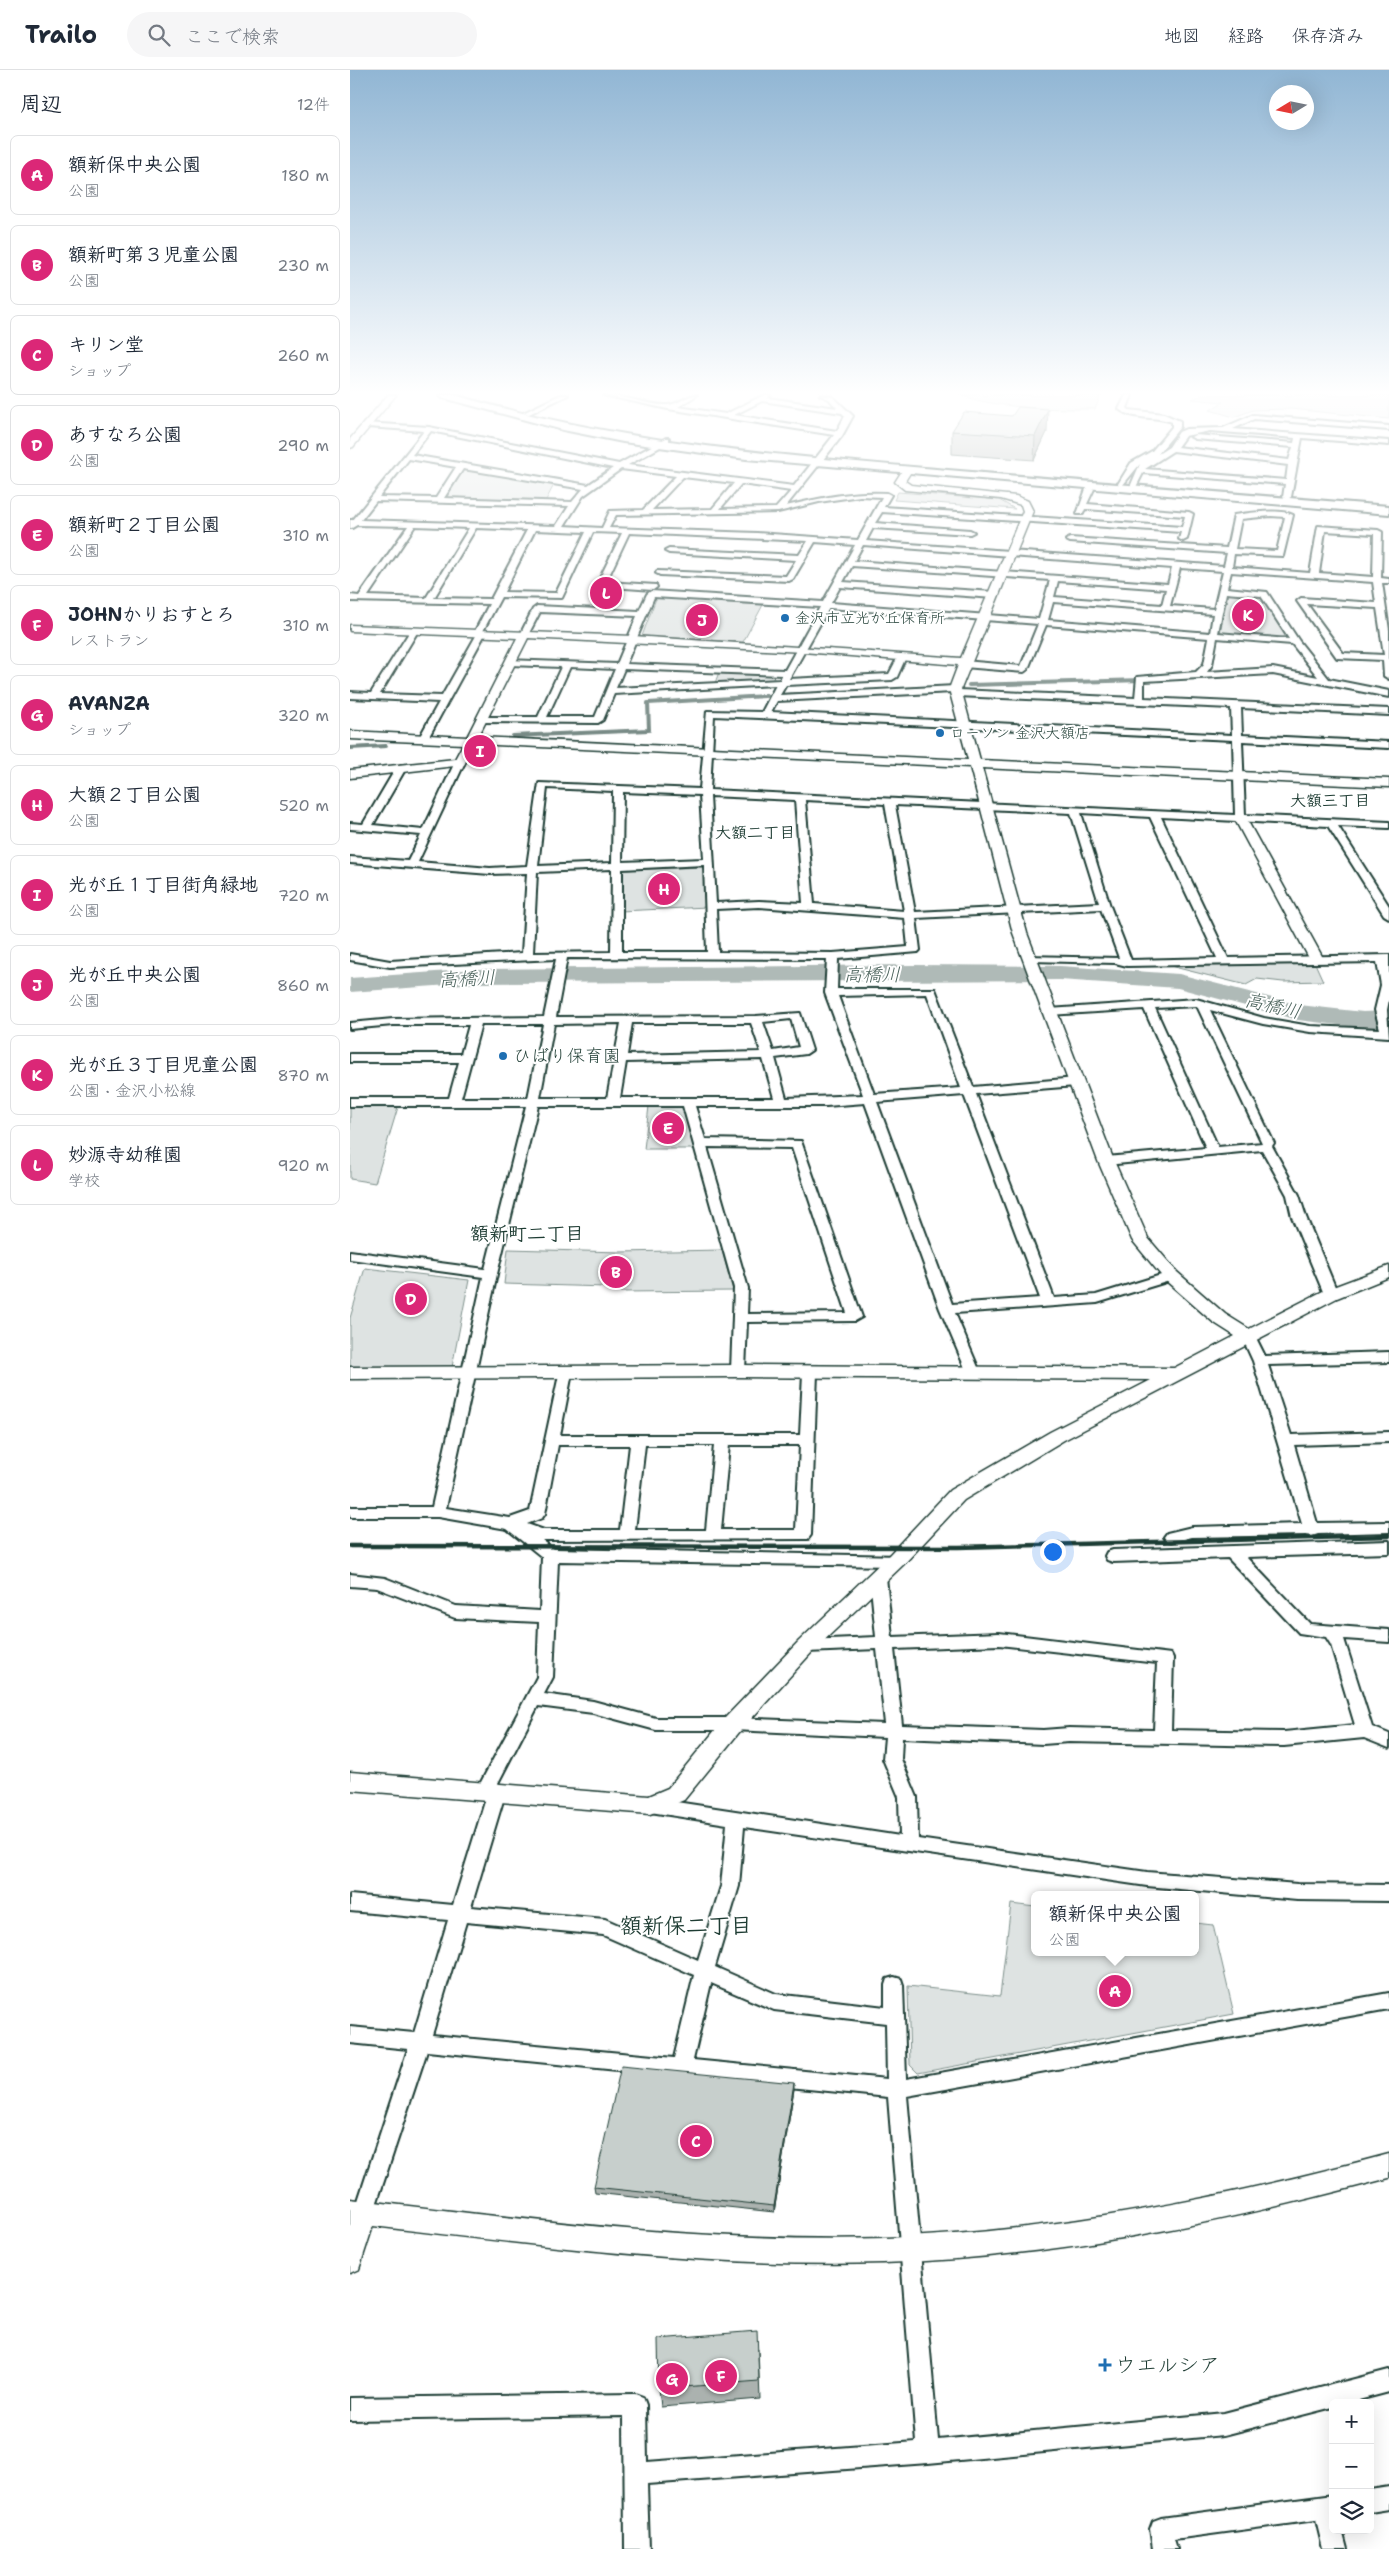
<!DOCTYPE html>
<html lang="ja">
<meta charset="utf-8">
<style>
body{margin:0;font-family:"Shantell Sans","Klee One",sans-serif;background:#f6f6f7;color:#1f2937}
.controls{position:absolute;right:15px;bottom:15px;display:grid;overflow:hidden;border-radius:8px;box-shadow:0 5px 20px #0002}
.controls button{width:45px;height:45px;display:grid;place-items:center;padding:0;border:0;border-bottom:1px solid #e0e1e3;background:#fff;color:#1f2937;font:25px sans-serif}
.compass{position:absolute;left:919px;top:15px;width:45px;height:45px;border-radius:50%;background:#fff;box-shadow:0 5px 20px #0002;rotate:260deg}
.you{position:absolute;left:702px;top:1481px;width:18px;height:18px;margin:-12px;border:4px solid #fff;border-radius:50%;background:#1a73e8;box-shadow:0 0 0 8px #1a73e833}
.badge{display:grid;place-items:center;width:32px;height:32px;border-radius:50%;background:#db2777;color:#fff;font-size:16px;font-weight:700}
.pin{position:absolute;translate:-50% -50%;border:2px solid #fff;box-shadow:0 1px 5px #0006}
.popup{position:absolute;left:681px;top:1821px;width:168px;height:65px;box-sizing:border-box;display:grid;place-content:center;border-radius:8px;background:#fff;filter:drop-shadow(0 1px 4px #0005);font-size:16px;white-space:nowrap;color:#747a83}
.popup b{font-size:19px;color:#1f2937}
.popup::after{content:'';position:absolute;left:50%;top:100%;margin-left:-10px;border:10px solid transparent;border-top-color:#fff}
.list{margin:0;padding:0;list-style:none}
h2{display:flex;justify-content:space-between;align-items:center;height:65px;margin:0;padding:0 20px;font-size:21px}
h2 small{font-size:16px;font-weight:400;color:#747a83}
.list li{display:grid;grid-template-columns:32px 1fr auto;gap:15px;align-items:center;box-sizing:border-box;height:80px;margin:0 10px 10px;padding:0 10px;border:1px solid #e0e1e3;border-radius:8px}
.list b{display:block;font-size:19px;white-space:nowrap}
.list p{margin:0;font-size:16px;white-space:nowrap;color:#747a83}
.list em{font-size:16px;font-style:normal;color:#747a83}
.icon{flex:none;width:28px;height:28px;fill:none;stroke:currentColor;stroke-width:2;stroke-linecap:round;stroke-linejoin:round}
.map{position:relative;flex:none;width:1039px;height:2479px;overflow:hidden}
header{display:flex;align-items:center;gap:30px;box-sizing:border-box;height:70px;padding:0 25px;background:#fff;border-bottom:1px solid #e0e1e3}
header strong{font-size:24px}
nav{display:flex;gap:28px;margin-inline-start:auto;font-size:18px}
.search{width:350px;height:45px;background:#f6f6f7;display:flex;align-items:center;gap:12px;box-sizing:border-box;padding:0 18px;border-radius:28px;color:#747a83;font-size:19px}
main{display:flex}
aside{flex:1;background:#fff}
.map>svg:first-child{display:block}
.green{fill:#dee3e2;stroke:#7e908b}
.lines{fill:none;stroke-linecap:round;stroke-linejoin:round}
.stream{stroke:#758883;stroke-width:4}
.river{fill:#afbab7;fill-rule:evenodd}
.minor-casing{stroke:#1f3d34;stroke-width:4}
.tertiary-casing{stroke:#1f3d34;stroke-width:3}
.primary-casing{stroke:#1f3d34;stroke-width:4}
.minor{fill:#fff;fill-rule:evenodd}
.tertiary{fill:#fff;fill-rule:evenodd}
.primary{fill:#fff;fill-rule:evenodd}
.rail{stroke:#1f3d34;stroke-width:4.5}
.wall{fill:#abb2af;stroke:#1f3d34}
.shaded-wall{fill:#8b918f;stroke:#1f3d34}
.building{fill:#c7cfcc;stroke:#1f3d34}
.poi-dot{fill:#1f6fb2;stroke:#fff;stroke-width:2}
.labels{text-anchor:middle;stroke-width:4;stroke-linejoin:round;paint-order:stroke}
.far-poi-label{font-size:15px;fill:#1f3d34;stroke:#fff;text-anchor:start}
.far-neighbourhood-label{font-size:16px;font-weight:bold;fill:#1f3d34;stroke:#fff}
.poi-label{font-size:18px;fill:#1f3d34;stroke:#fff;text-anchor:start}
.water-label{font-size:19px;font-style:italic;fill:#4a625b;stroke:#fff}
.neighbourhood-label{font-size:19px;font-weight:bold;fill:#1f3d34;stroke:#fff}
.near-poi-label{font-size:21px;fill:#1f3d34;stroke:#fff;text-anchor:start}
.near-neighbourhood-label{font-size:22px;font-weight:bold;fill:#1f3d34;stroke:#fff}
</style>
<header>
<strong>Trailo</strong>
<div class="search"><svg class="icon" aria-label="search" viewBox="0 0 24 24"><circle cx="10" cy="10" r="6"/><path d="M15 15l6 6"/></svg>ここで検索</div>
<nav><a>地図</a><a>経路</a><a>保存済み</a></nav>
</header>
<main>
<aside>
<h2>周辺<small>12件</small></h2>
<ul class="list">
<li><span class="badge">A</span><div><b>額新保中央公園</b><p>公園</p></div><em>180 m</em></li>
<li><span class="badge">B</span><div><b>額新町第３児童公園</b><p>公園</p></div><em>230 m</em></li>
<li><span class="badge">C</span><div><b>キリン堂</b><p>ショップ</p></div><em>260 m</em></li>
<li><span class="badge">D</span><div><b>あすなろ公園</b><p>公園</p></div><em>290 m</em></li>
<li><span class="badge">E</span><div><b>額新町２丁目公園</b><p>公園</p></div><em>310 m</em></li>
<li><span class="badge">F</span><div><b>JOHNかりおすとろ</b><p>レストラン</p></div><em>310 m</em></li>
<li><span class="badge">G</span><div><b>AVANZA</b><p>ショップ</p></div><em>320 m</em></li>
<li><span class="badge">H</span><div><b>大額２丁目公園</b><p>公園</p></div><em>520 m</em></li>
<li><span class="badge">I</span><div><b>光が丘１丁目街角緑地</b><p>公園</p></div><em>720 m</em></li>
<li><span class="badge">J</span><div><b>光が丘中央公園</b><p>公園</p></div><em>860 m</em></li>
<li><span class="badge">K</span><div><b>光が丘３丁目児童公園</b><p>公園 · 金沢小松線</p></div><em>870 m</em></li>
<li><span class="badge">L</span><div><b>妙源寺幼稚園</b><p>学校</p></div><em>920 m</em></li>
</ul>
</aside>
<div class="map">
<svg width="1039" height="2479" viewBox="0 0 1039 2479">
<rect width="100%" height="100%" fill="#fff"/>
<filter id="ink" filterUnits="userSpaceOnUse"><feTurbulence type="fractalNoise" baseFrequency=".02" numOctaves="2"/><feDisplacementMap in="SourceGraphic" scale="10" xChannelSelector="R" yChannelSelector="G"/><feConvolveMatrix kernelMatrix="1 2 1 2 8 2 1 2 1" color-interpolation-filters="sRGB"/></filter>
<g filter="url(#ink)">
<!-- green -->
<g class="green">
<path d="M609,325H751L745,339C701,339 651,339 609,325Z"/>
<path d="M854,325H1039V349L941,339L903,340L884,347L860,340L873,332L842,329Z"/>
<path d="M115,397L205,413L195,432L96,429Z"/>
<path d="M548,422L649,430L665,439L544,430Z"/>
<path d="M878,524L910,527L938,566L928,568L870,563Z"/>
<path d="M307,526L414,533L393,572L292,566Z"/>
<path d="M369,602L424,606L422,612L365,613Z"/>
<path d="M356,797L358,837L270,841L269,800Z"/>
<path d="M964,891L973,911L933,912L907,909L896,915L820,896Z"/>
<path d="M0,1036L48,1037L25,1113L0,1109Z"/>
<path d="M299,1036L332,1037L345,1079H294Z"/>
<path d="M158,1179L270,1182L372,1180L383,1221L271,1222L256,1217L154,1214Z"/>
<path d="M15,1198L119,1210L102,1297H0V1248Z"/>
<path d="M661,1834L685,1837V1882H845V1853L863,1855L884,1944L568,2003L560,1995L558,1916L650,1926Z"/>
</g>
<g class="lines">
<!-- stream -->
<g class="stream">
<path d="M619,615L793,610"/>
<path d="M163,666L299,660L298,633L448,624"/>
<path d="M0,678L36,676"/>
</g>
<!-- river -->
<path class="river" d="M563,895L710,896L829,904L949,935L1013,942L1039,941V957L1013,958L948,950L828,918L710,910L128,913L0,922V908L128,899Z"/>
<!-- minor casing -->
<g class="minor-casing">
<g id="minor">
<path d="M210,325H218L179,344L173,343Z"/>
<path d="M253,325C274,325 299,336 318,335C330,334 336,325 347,325L328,337L376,344L414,325H420L418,328L487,338L479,329L470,325L483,327L503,346L492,366L436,436C470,428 502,421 537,423L541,425L534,437L832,457L835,446L735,439L733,444H727L736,419L740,417L744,419L737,434L839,442L843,444L837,469L833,471L829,469L831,462L532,442L525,453L620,460L624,462L620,464L523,458L516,471L874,496L877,483L720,472L716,470L720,468L877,478L884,445C897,443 932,438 943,445L933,486L884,484L882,497L960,503L968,456L1028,460L1032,462L1031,508L1039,509V513H1032L1039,560V609L1034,606L1033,590L987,588L947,531L951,528L1026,533L1023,512L881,502L877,518L917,522L949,571L979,609L1039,621V627L923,604L794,611V628L1039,639V645L891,638L892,665L1039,672V678L892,671L895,745L1039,752V758L988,756L1039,836V848L1034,845L978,756L811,747L878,888L1039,885V930L1037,940L1039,967L960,962L913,954L860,940L924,1073L922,1076L949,1125L956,1147L988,1224L986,1227H976L974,1224L942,1147L937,1125L912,1080L756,1095L750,1091L756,1087L856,1078L794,939L699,945L693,942L699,939L846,929L914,948L960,956L1030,959L1025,940L1031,915L1027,892L777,896L765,893L680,891L674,888L676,886L769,888L751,839L566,848L570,880L568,882L488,889L487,919H585L623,1017L726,1008L732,1012L726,1016L626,1024L704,1228L746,1225L821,1202L826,1203L828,1206L826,1209L747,1233L605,1243L630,1302L623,1307L618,1305L590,1239L515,1033L476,1036H345L355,1069L451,1071L512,1247L505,1251L397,1252L395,1301L393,1304H383L381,1301L384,1218L333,1036H188L147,1204L96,1438L160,1448L180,1441L210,1300H220L222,1303L210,1365H450L453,1303L455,1300H465L467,1303L461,1465L458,1469L192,1470L204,1479L552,1486L554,1490L552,1494L546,1496L208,1491L203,1607L194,1624L243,1631L306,1648H383L535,1654L527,1579L456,1582L450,1580L448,1576L450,1572L456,1570L526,1567L520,1507L522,1503H534L536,1507L542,1567L649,1563L821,1584L823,1588L821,1660L934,1662L1005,1655L981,1575L976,1567L949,1563L878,1488L763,1492L757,1490L755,1486L757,1482L763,1480L1039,1471V1483L896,1487L960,1554L1039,1560V1572L994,1569L1022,1657L1039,1664V1678L1014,1668L934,1676L719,1672L693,1674L552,1668L551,1689L567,1727L568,1769L797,1802L947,1814L1039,1815V1831L947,1830L797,1816L394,1757L389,1816L365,1897L426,1924L535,1937V1915L537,1909L544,1907L551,1909L553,1915L556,2009L1039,1923V1939L557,2026L588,2370L874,2343L1039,2300V2322L997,2333H983V2337L874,2365L578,2393L297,2414L299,2479H275L274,2346L0,2350V2328L285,2324L293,2327L296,2335L297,2392L566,2372L538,2027L77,1981L21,2150L14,2153L7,2150L4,2143L58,1979L0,1973V1957L64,1963L98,1850L0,1841V1825L103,1835L137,1725L130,1714L187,1607L189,1552L105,1548L27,1518L0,1516V1504L35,1508L106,1536L190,1541L192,1487L157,1459L88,1447H0V1437H82L133,1207L0,1189V1181L135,1199L176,1036H0V1028H99L109,992H0V984H111L119,955H43L0,959V953L43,949L194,947L206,889L40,897L0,890V884L40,891L172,883L177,803L140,804L0,793V787L58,791L71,765L0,759V753L13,754L46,698L51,695L56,698L23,755L73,760L105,692L110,689L115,692L68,792L140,798L177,796L189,713L350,719L357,641L412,642L426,615L264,624L253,650L248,653L128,652L126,650L131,647H188L211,597L160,595L156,592L157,590L267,594L287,546L190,542L177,567H171L170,565L183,539L187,536L289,541L297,524L301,521L473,532L505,475L465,472L443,509L439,511L310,505L306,503L307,501L436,506L446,490L319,483L315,481L319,479L449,485L458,471L279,463L256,512L306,515L307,517L303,520L248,516L247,514L272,463L243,462L212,528L151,527L133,561L135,564L77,670L69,668L89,632L0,628V622L21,623L60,561L64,558L68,561L30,624L92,626L127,564L125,561L139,534L0,531V525L9,526L58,456L7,455L2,458H0V450H3L74,361L17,357L14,353L79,357L269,394L316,368H319V372L278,395L444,416L484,365L318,339ZM412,331L492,343L495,346L487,361L384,345ZM81,361L263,398L238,415L62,385ZM59,389L106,397L86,428L29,427ZM113,399L233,419L222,432L94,428ZM271,399L326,406L293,440L260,441L252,458L214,456L233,426ZM333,407L384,413L362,439L302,440ZM391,414L441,421L426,438L370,439ZM510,426L532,427L508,470L407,463L259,458L266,445L428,442L469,432ZM26,431L219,436L206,456L11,450ZM921,446L935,447L927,481L885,479L891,449ZM65,456L119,458L76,528L18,526ZM126,458L177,460L141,529L84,528ZM185,460L236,462L206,523L154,522ZM975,461L1024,464L1023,507L969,503ZM513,475L822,498L818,514L504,491ZM502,496L700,510L689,549L481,533L490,517L644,528L648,525L644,522L493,512ZM830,498L873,501L864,539L820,536ZM708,511L816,519L812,535L704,527ZM876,523L911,526L939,569L868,563ZM304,527L470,537L435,600L276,594ZM703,532L863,544L860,563L698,550ZM957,534L1027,538L1034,585L993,583ZM479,538L688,554L671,596L614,591L610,594L614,597L674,602L678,599L696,555L859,568L854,594L846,602L787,607L785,628L609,620L608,617L605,616L430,625L436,615L542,610L547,607L556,587L555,585H549L539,604L439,609ZM867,568L942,574L968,607L923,598L857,602L862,595ZM220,597L265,599L245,647H197ZM274,599L432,605L430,610L266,618ZM603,622L604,625L607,626L881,638L882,665L421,642L427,631ZM364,646L883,670L885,745L360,720ZM197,718L263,721L262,793L188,796ZM273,722L350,725L354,789L272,792ZM360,726L445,730L453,833L409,831L366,833ZM455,730L535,734L554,841L464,834ZM545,735L721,743L749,833L565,842ZM731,743L800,747L867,888L781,890L760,836ZM354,795L357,882H272V799ZM262,799L261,882L183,883L187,802ZM409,837L555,848L558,877L483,883L368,882L366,839ZM217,888L477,889L475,923L513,1025L436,1028L425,988L456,984L462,980L450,943L406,946L206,947ZM577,924L611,1018L524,1024L488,926ZM847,936L912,1073L868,1077L805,938ZM441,949L449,977L423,981L413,952ZM271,953L257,1028H190L204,954ZM282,953H401L411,982L277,985ZM131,954H193L178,1028H111ZM413,989L424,1028H270L276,992ZM614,1025L690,1228L602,1234L527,1032ZM357,1077L442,1078L497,1243L397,1244L398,1218ZM208,1375H280L270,1460H194L177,1454L192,1448L195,1444ZM295,1375H364L356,1460H285ZM379,1375H450L446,1460H371ZM649,1575L807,1593L804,1660L719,1658L693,1660L552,1655L544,1579ZM188,1636L243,1643L306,1660H383L535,1667L533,1689L549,1727L550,1766L300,1728L294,1730L291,1735L294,1740L300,1742L377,1754L371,1816L348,1890L255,1849L121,1837L155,1724L148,1713ZM116,1852L253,1865L344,1905L324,1988L82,1965ZM361,1913L424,1940L536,1953L537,2009L343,1990Z"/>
<path d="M776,325H782L777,338L779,340L814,344L830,351V357L808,384L819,377L829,362L836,359L873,358L903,345L1039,356V360L904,349L883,359L1039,371V375L952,368L941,427L937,429L933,427L935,414L793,403L786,417H780L790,394L772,416L768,414L781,393L802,381L822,357V352C807,346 781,350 769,339ZM860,361L945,368L944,373L845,365L841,367L845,369L943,377L939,390L827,377L835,366ZM823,381L938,395L936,410L795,399Z"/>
<path d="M899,1263L904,1264L915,1286L1039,1282V1292L918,1295L941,1365L1039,1362V1372L944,1375L967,1453L1039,1452V1462L968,1464L962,1466L956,1465L842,1467L822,1472L817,1471L814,1467L817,1463L842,1457L952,1454L903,1291L892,1267Z"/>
<path d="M1039,2417V2439L1020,2442V2420Z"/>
<path d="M983,2425V2460H992L997,2479H973L966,2450L824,2469L827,2479H803L800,2459L803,2451L811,2448Z"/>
</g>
</g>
<!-- tertiary casing -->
<g class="tertiary-casing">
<g id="tertiary">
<path d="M38,325H46L3,377L0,378V369Z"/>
<path d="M557,397L562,400L555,411L561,415L666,426L678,431L683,441L611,619L630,690L1039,709V717L632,698L677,863L764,1091L798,1168L827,1202L875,1244L899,1259L975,1220L1039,1196V1207L987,1228L714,1370L614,1430L553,1495L463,1581L391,1660L334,1730L300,1744L0,1720V1702L299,1726L318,1718L375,1648L449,1571L539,1485L600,1420L700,1362L801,1310L388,1307L0,1309V1297L388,1295L824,1298L885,1266L863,1252L815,1210L782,1170L748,1091L663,863L620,697L125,674L114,695L0,708V700L105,689L113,674L0,669V661L117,667L167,568L0,561V555L283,566L611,588L673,441L671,435L651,429L555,420L545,412L554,398ZM178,568L453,582L608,595L599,619L618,690L128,667Z"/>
<path d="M890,744L896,748L973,888L971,891H961L959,888L884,748Z"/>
<path d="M1039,2084V2108L1012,2115C855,2156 696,2188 533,2193C362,2198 193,2176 23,2156L9,2199L0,2203V2129C178,2150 356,2173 536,2168C707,2162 874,2128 1039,2084Z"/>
</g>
</g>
<!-- primary casing -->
<g class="primary-casing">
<path id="primary" d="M89,325H105C262,372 423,385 586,399C737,412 888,424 1039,436V444L396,389L273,372L213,360L90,327Z"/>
</g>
<!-- minor -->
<use href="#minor" class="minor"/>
<!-- tertiary -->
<use href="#tertiary" class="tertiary"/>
<!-- primary -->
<use href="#primary" class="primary"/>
<!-- rail -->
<path class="rail" d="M0,1476L609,1477L1039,1466"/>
</g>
<!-- wall -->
<g class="wall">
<path d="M602,361L697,362L684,390L602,384Z"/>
<path d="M444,2019L424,2142L245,2123L244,2117Z"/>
<path d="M408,2279L410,2329L311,2337L309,2319Z"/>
</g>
<!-- shaded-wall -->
<g class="shaded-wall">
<path d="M698,339L697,362L684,390L685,366Z"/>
<path d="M444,2013V2019L424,2142V2136Z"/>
</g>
<!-- building -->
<g class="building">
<path d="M668,337L698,339L685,366L602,361L614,342L662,346Z"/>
<path d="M271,1996L444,2013L424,2136L244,2117Z"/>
<path d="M407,2261L409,2311L309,2319L308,2269Z"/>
</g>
</g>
<!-- sky -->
<linearGradient id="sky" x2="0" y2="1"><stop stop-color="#91b6d4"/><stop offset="0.48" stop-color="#fff"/><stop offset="1" stop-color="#fff" stop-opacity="0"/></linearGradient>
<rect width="1039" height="672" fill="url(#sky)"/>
<!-- markers -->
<g class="poi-dot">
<circle cx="435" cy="548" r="5"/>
<circle cx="590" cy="663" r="5"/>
<circle cx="153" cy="986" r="5"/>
<path d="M752.5 2287.5h5v5h5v5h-5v5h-5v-5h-5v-5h5z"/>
</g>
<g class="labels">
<!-- far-poi labels -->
<g class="far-poi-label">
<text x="445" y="553">金沢市立光が丘保育所</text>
<text x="600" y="668">ローソン 金沢大額店</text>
</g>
<!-- far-neighbourhood labels -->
<g class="far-neighbourhood-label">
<text x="980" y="736">大額三丁目</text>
<text x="405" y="768">大額二丁目</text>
</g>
<!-- poi labels -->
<g class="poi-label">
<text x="163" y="992">ひばり保育園</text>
</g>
<!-- water labels -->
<g class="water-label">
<text x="522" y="911">高橋川</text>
<text transform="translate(117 908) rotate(-3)" y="7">高橋川</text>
<text transform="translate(923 935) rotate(13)" y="7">高橋川</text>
</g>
<!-- neighbourhood labels -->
<g class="neighbourhood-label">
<text x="177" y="1170">額新町二丁目</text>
</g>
<!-- near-poi labels -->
<g class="near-poi-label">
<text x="765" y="2302">ウエルシア</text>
</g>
<!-- near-neighbourhood labels -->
<g class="near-neighbourhood-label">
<text x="336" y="1863">額新保二丁目</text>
</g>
</g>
</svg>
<div class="controls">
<button>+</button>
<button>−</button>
<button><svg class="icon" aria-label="layers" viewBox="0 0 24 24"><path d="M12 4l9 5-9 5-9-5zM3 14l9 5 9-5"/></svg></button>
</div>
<svg class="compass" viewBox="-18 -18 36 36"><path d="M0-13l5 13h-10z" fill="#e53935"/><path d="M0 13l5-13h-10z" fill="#747a83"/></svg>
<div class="you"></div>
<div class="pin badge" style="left:765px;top:1921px">A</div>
<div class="popup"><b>額新保中央公園</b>公園</div>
<div class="pin badge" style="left:266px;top:1202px">B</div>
<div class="pin badge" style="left:346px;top:2071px">C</div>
<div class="pin badge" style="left:61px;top:1229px">D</div>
<div class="pin badge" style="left:318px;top:1058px">E</div>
<div class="pin badge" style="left:371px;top:2306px">F</div>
<div class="pin badge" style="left:322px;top:2309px">G</div>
<div class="pin badge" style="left:314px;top:819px">H</div>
<div class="pin badge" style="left:130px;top:681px">I</div>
<div class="pin badge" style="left:352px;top:550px">J</div>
<div class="pin badge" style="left:898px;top:545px">K</div>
<div class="pin badge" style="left:256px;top:523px">L</div>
</div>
</main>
